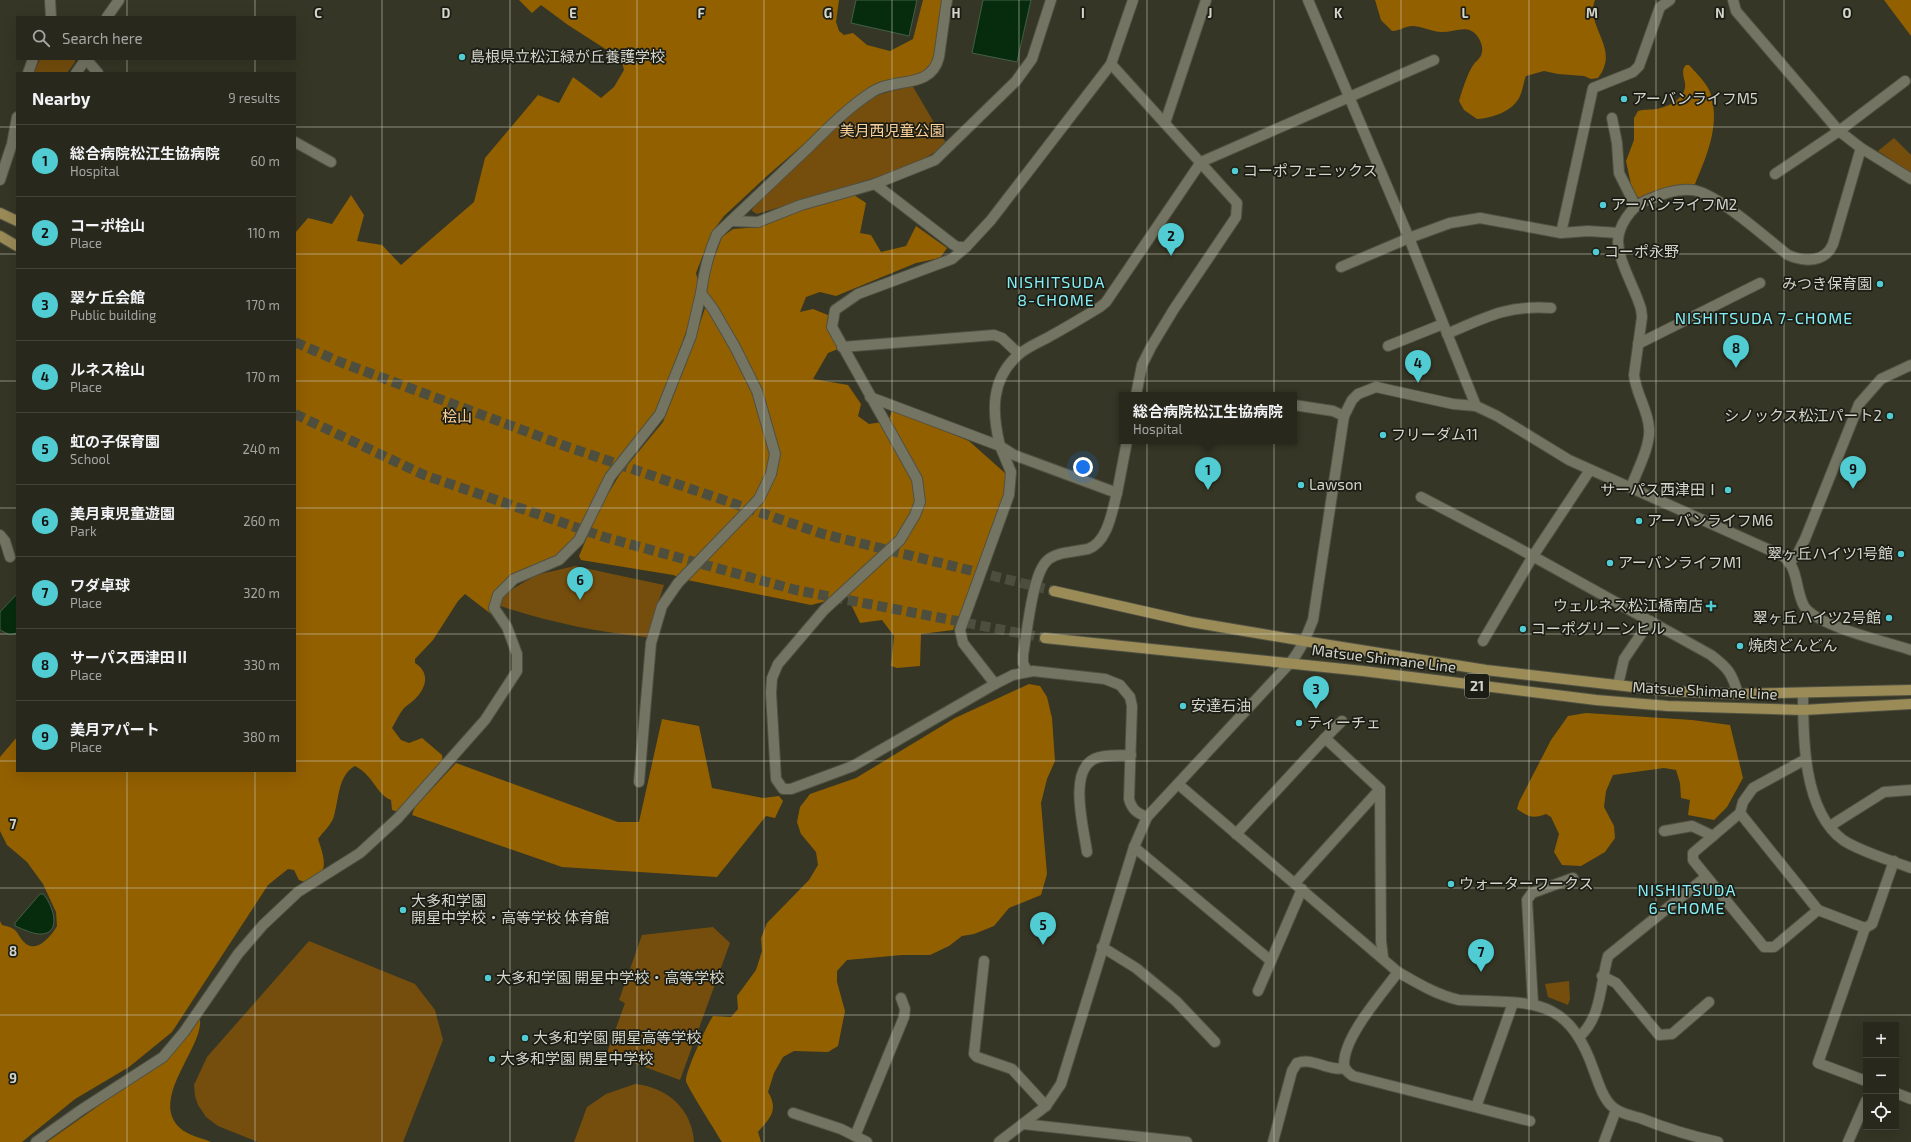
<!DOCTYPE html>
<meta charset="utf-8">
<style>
body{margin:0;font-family:"Exo 2","Noto Sans JP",sans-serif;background:#343429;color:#f1f3f6}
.controls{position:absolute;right:12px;bottom:12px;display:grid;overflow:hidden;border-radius:0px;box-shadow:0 4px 16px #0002}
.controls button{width:36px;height:36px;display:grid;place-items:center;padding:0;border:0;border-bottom:1px solid #44443b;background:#28281c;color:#f1f3f6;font:20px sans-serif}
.you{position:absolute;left:1083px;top:467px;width:14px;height:14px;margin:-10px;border:3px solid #fff;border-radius:50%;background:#1a73e8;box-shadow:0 0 0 6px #1a73e833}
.badge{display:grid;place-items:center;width:26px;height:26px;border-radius:50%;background:#51ccd3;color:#111;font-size:13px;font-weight:700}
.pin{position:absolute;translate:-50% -33px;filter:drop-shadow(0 1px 2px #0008)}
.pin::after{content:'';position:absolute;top:21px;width:14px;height:12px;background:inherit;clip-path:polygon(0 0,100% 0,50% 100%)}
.popup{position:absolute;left:1119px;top:392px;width:178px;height:52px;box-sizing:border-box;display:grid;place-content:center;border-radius:0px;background:#28281c;filter:drop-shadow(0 1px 3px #0005);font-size:13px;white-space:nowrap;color:#a5a6a3}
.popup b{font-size:15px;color:#f1f3f6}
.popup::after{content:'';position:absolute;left:50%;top:100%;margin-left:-8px;border:8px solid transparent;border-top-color:#28281c}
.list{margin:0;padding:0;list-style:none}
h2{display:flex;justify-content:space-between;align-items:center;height:52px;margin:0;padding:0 16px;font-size:17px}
h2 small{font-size:13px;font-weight:400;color:#a5a6a3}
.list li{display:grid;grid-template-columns:26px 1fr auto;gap:12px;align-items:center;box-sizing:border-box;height:72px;padding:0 16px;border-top:1px solid #44443b}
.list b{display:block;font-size:15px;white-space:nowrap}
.list p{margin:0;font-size:13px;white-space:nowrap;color:#a5a6a3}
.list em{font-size:13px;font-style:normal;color:#a5a6a3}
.icon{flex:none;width:22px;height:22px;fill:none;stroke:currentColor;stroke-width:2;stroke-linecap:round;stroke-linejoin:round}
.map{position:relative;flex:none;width:1911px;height:1142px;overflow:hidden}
.search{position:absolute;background:#28281c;box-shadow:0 4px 16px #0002;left:16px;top:16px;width:280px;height:44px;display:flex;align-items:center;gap:10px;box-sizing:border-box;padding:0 14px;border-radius:0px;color:#a5a6a3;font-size:15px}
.panel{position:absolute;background:#28281c;box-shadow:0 4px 16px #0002;left:16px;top:72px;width:280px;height:700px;border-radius:0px}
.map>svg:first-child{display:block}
.green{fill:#754e0e}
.forest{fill:#936000}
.water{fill:#072c0d;stroke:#445f46}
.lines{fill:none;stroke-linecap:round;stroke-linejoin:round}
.primary-tunnel{stroke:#4d4e3e;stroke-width:10;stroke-dasharray:10 5;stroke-linecap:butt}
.street-casing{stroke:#505143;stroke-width:12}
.secondary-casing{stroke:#505143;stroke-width:12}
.primary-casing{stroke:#505143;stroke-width:12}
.street{stroke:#737462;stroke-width:10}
.secondary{stroke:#737462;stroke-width:10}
.primary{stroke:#9a8b57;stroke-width:10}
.grid{fill:none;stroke:#d4d5ca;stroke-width:1;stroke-opacity:0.55}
.poi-dot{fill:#51ccd3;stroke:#1c1d15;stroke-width:1.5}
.labels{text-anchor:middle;stroke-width:3.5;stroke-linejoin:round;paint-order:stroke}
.shield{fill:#1c1d15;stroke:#9d9e94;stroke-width:1}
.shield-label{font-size:14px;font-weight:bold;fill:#d4d5ca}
.poi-label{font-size:15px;fill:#d4d5ca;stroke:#1c1d15;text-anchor:start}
.park-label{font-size:15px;fill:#fcd29a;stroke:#1c1d15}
.street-label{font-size:15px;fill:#d4d5ca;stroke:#1c1d15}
.neighbourhood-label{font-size:16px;letter-spacing:1px;fill:#84eff6;stroke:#1c1d15}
.grid-label{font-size:13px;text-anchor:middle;font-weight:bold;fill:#d4d5ca;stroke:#1c1d15;stroke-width:3.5;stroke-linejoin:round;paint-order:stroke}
</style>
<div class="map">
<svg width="1911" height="1142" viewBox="0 0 1911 1142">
<rect width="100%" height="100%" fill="#353625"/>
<!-- green -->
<g class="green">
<path d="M40,59H75V62L67,73H34Z"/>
<path d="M912,85L946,143C920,167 882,175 849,186C818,195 788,205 757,214L752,211L753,207L841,122L864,103L875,96Z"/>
<path d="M1894,138L1911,155V173L1878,151Z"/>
<path d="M575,566L664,585L647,637C595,632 549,622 500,606L504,594L536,575Z"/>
<path d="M713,927L730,943L680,1080L607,1053L625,1003L619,1000L642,935Z"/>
<path d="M309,941L415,984L435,1010L443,1040L403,1142H258L218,1126L206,1117L198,1105L195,1096L194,1085L207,1057Z"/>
<path d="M1569,981L1570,999L1568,1005L1548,997L1545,984Z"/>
<path d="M635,1084C667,1087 692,1109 694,1142H574L587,1107L606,1094Z"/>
</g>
<!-- forest -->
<g class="forest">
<path d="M519,0H839L836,22L839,31L844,35L853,33L867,45L890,51L913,39L923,0H942L943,5L933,65L926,71L849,105L768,175L724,216L712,232L696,273L698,281L691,318L657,412L609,475L578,539L558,559L498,593L491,614L465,594L458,601L433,640L415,659V663C431,673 426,689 414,700C411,703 407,705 404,708C399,714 396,721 392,728L401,740L409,743L422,738L442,755L443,764L399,812L392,810L391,800C376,794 374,776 355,766C338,775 339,799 334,816C332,824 323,832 318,839C321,849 329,867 319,875C316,878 310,880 305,882L299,880L294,870L288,869L268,885L172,1032L129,1067L75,1099L22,1142H0V921L2,925C20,929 15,933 25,943C37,954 52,935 57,926L56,912L43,884L27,862L7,845L0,831V757L17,737V771H295V233L308,218L332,224L351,195L364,215L357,241L382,245L401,265L474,202L485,158L538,95L559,103L573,77L601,98L614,87L624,70L621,59L568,25L541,5L532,13Z"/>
<path d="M1375,0H1595C1586,24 1613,44 1604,67C1603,71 1600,75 1598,78L1591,79L1584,76L1558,74L1544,71L1526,76C1523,83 1523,90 1520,96C1513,112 1491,118 1477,119L1464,110L1459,101C1462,91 1467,75 1472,67C1475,61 1481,59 1482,52C1483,47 1481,42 1478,37C1469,23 1455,32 1442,32C1431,32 1423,26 1412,26C1406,26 1399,31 1392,31L1381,20Z"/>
<path d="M1884,0H1911V36Z"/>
<path d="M1686,65H1689C1696,73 1706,82 1710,92C1721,124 1707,155 1695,184L1687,188L1642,198L1637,197L1632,189L1626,161L1634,140V118L1638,111C1644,109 1650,110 1657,109C1671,106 1690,96 1684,79C1683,73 1682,69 1686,65Z"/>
<path d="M854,195L866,203L860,233L871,235L881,252L906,246L916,226L947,248L940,258L916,263L836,296L820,292L806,297L800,312L813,309L828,315L827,324L838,349L828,353L813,379L848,385L861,404L858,416L869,424L889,421L892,409L969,441L1006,474V492L964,606L953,630L921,634L920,666L897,668L891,666L894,636L882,620L860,623L846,594L841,589L823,602L811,605L687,580L673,575L581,560L579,556L600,507L620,474L663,422L691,351L706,305L708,275L722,237L733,229L760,227L799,211Z"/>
<path d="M1029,684L1040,686L1047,697L1052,718L1055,761L1047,779L1041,803L1047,874L1041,895L1009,908L994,926L974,934L962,936L949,946L930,955H902L847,960L837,971V982L845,1011L838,1046L828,1052L794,1051L783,1057L774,1073L768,1092C779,1110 770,1118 758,1132L761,1142H722C718,1135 686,1085 686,1081C685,1072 707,1025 713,1016L731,1017L738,1009L737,996L756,970L762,951L761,938L767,923L809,880L818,865L816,852L801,834L797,822L800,807L810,794L856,778L955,718Z"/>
<path d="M1586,713L1692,720L1730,725L1743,778L1727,807L1714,820L1688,815L1690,800L1681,798L1680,783L1676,770L1664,768L1613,775L1606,791L1604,807L1614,826L1615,838L1605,852L1581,866L1562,865L1554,852L1559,834L1551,817L1546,814C1533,819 1529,817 1517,809L1519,802L1551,740L1568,716Z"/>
<path d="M662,719L699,726L712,788L763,798L779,796L783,801L775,818L766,816L717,877L562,867L412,815L415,807L456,763L618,822H639Z"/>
<path d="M195,1020H200C203,1048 149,1099 180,1128C187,1135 202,1138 211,1142H47L165,1059Z"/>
</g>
<!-- water -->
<g class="water">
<path d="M856,0H917L909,36L851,23Z"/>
<path d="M983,0H1031L1017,62L972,53Z"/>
<path d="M17,594V633L10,635L0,630V612Z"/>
<path d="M40,894H43C51,902 63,931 43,934C34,935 23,929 15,926V923Z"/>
</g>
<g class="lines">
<!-- primary-tunnel -->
<g class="primary-tunnel">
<path d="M295,342L340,362L568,447L823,534L1054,591"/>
<path d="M295,414L424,475L604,537L796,590L1045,638"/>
</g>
<!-- street casing -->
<g class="street-casing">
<g id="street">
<path d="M50,0L51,17"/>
<path d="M1308,0L1409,238L1476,406"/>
<path d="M1733,0L1736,11L1839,131L1861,148L1911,179"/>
<path d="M107,17L119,0"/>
<path d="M86,59L98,73"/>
<path d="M1111,64L1237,203L1236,217L1174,309L1151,347L1142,365L1136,395"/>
<path d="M28,73L33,59"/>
<path d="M76,73L86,59"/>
<path d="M1612,118L1617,143L1619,173L1635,205"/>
<path d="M1165,123L1206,0"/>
<path d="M295,142L331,162"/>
<path d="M1775,174L1839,131L1905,81"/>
<path d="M0,180L12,144L17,117"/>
<path d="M875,184L954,245L958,247H966L991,220L1111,64L1133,0"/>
<path d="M731,221L758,222L801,205L875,184L935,160L1016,81L1032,59L1051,0"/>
<path d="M1561,233L1593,88L1633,72L1639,66L1660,7L1670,0"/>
<path d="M966,247L952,259L858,294L835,310L832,327L917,479L920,502L915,515L900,540L824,610L778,664L772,678L771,693L776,779L783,789H791L853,766L995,684L1013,675L1033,671L1105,679L1120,685L1130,697L1132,706L1129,799C1132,810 1137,813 1147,817"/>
<path d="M1341,267L1409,238L1450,223L1480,218L1561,233L1588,231L1619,233"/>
<path d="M1447,334C1486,317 1507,305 1551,308"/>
<path d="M1638,344L1760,283"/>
<path d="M1388,346L1443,324"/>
<path d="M842,347L994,335L1002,338L1019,354"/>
<path d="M870,397L1000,446L1011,472L1009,495L960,630L963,643L995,684"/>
<path d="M1294,405L1333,411L1344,416"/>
<path d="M1631,487C1637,471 1651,445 1649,428C1648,410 1636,394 1634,375L1642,317L1641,309C1635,288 1619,263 1618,242C1618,226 1631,207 1645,201C1658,195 1677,188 1692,190C1716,192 1767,239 1788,255C1804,262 1825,263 1833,244L1861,148"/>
<path d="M1117,493L1127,441"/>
<path d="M1421,497L1509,543L1711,655C1728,668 1732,673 1738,694"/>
<path d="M0,535L5,541L10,557"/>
<path d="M1789,563L1798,553L1805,539L1859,404L1881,379L1911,365"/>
<path d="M1483,641L1533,556L1590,470"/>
<path d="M1027,671L1023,663V655C1027,633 1032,579 1045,563C1051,555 1061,553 1070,552C1076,551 1082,550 1088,549C1108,542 1112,511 1117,493L1014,455L1000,446C992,413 990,380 1018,355C1026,348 1037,343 1047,338C1065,328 1082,318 1100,307L1106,302L1201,162L1434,60"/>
<path d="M1325,738L1342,721"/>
<path d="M1806,759L1753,788L1743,802L1740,813L1818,910L1865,928"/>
<path d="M639,782L651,643L662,606L678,583L759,499L771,474L775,454L757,391L735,347L713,309L701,293C704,271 708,254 717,234C748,205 779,175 810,146C829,127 849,107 872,92C894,77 931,90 939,57L947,0"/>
<path d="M1178,784L1398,972C1417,983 1437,995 1459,1000C1531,1004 1567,993 1594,1071C1599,1084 1604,1103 1617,1110C1623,1114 1633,1116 1640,1118C1665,1128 1691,1136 1718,1142"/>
<path d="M1740,813L1693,853V860L1764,947H1774L1818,910"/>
<path d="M1830,826L1884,792L1911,790"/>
<path d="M1664,831L1692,826L1713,836"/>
<path d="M1236,834L1325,738L1380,789L1381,941L1383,957"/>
<path d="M1134,847L1271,961"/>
<path d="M1087,852C1084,829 1068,772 1094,759C1105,754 1119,756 1131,755"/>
<path d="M1295,883L1380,789"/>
<path d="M1102,947L1136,968L1176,1001L1215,1042"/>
<path d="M984,961L974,1054L977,1057L1012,1069L1046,1106"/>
<path d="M1398,972C1382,994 1344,1036 1344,1064C1344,1070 1349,1073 1353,1076L1530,1121"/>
<path d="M1602,976L1616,983L1659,1035L1672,1034L1709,1002"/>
<path d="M1258,991L1302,889"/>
<path d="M1533,1004L1527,900L1532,893L1573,878"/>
<path d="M1579,1037C1602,1017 1600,984 1608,956L1706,877"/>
<path d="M1866,1081L1818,1063L1865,928L1872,924L1894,861"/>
<path d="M1896,1093L1911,1099"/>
<path d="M1476,1107L1513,1003"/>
<path d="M793,1113L841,1129L855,1136"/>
<path d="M1023,1124L1187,1142"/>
<path d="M36,1142L81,1110L163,1057L184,1032L238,954L263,925L298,892L360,853L398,818L485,720L517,671V654L507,627L494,608L498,595L514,579L559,560L579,540L610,477L660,414L691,336L701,293"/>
<path d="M867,1142L855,1136L904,1017L905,1009L901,998"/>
<path d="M999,1142L1046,1106L1061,1084L1134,847L1147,817L1290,663C1301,650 1307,635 1313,620L1344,416L1352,400L1358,394L1376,387L1453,404L1476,406L1497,416L1569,460L1783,556C1799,568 1795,590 1804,606C1816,626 1887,642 1911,650"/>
<path d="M1273,1142L1292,1071L1297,1063C1314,1057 1328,1072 1345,1068"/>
<path d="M1604,1142L1616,1110"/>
<path d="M1848,1142L1866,1101"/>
</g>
</g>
<!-- secondary casing -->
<g class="secondary-casing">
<g id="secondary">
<path d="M1618,685L1624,659L1650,621"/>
<path d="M1803,693C1803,737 1803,811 1843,840C1861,852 1890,860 1911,868"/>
</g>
</g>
<!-- primary casing -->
<g class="primary-casing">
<g id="primary">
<path d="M0,213L17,221"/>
<path d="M0,236L17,246"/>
<path d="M1054,591L1191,622L1304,641L1486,670L1668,691L1738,694L1911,690"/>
<path d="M1045,638L1363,671L1596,700L1668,706L1803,710L1911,704"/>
</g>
</g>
<!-- street -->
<use href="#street" class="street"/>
<!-- secondary -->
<use href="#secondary" class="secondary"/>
<!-- primary -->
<use href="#primary" class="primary"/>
</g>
<!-- grid -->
<path class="grid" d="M127,0V17M255,0V17M382,0V1142M510,0V1142M637,0V1142M764,0V1142M892,0V1142M1019,0V1142M1147,0V1142M1274,0V1142M1401,0V1142M1529,0V1142M1656,0V1142M1784,0V1142M127,59V73M255,59V73M0,127H17M295,127H1911M0,254H17M295,254H1911M0,381H17M295,381H1911M0,508H17M295,508H1911M0,634H17M295,634H1911M0,761H17M295,761H1911M127,771V1142M255,771V1142M0,888H1911M0,1015H1911"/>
<!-- markers -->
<g class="poi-dot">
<circle cx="462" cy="57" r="4"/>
<circle cx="1624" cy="99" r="4"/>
<circle cx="1235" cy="171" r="4"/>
<circle cx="1603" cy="205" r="4"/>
<circle cx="1596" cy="252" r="4"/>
<circle cx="1880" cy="284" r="4"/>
<circle cx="1890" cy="416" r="4"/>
<circle cx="1383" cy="435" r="4"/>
<circle cx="1301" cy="485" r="4"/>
<circle cx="1728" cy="490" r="4"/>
<circle cx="1639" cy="521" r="4"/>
<circle cx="1901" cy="554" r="4"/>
<circle cx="1610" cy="563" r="4"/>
<path d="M1709 600h4v4h4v4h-4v4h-4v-4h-4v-4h4z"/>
<circle cx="1889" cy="618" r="4"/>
<circle cx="1523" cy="629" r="4"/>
<circle cx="1740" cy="646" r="4"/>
<circle cx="1183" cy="706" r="4"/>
<circle cx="1299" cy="723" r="4"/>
<circle cx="1451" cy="884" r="4"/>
<circle cx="403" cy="910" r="4"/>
<circle cx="488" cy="978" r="4"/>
<circle cx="525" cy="1038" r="4"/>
<circle cx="492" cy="1059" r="4"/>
</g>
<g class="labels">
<!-- shield labels -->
<rect class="shield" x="1465" y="674" width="24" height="24" rx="3"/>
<g class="shield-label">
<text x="1477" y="691">21</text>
</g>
<!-- poi labels -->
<g class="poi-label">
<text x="470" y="62">島根県立松江緑が丘養護学校</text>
<text x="1632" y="104">アーバンライフM5</text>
<text x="1243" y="176">コーポフェニックス</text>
<text x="1611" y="210">アーバンライフM2</text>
<text x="1604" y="257">コーポ永野</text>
<text x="1872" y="289" text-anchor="end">みつき保育園</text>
<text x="1882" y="421" text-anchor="end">シノックス松江パート2</text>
<text x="1391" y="440">フリーダム11</text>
<text x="1309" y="490">Lawson</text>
<text x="1720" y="495" text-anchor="end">サーパス西津田Ⅰ</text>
<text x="1647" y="526">アーバンライフM6</text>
<text x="1893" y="559" text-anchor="end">翠ヶ丘ハイツ1号館</text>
<text x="1618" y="568">アーバンライフM1</text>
<text x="1703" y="611" text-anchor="end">ウェルネス松江橋南店</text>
<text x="1881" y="623" text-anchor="end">翠ヶ丘ハイツ2号館</text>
<text x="1531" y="634">コーポグリーンヒル</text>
<text x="1748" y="651">焼肉どんどん</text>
<text x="1191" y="711">安達石油</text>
<text x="1307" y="728">ティーチェ</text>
<text x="1459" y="889">ウォーターワークス</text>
<text x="411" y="906">大多和学園<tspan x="411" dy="17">開星中学校・高等学校 体育館</tspan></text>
<text x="496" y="983">大多和学園 開星中学校・高等学校</text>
<text x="533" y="1043">大多和学園 開星高等学校</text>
<text x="500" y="1064">大多和学園 開星中学校</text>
</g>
<!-- park labels -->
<g class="park-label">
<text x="892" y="136">美月西児童公園</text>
<text x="457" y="422">桧山</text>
</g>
<!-- street labels -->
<g class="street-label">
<text transform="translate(1384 659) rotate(7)" y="5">Matsue Shimane Line</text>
<text transform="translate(1705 691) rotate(3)" y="5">Matsue Shimane Line</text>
</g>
<!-- neighbourhood labels -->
<g class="neighbourhood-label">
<text x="1056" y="288">NISHITSUDA<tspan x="1056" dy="18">8-CHOME</tspan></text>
<text x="1764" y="324">NISHITSUDA 7-CHOME</text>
<text x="1687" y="896">NISHITSUDA<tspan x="1687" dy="18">6-CHOME</tspan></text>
</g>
</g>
<g class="grid-label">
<text x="318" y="18">C</text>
<text x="446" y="18">D</text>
<text x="573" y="18">E</text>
<text x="701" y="18">F</text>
<text x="828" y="18">G</text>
<text x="956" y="18">H</text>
<text x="1083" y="18">I</text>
<text x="1210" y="18">J</text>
<text x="1338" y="18">K</text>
<text x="1465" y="18">L</text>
<text x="1592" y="18">M</text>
<text x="1720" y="18">N</text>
<text x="1847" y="18">O</text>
<text x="13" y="829">7</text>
<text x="13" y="956">8</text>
<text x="13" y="1083">9</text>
</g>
</svg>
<div class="controls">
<button>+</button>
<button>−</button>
<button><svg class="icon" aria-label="locate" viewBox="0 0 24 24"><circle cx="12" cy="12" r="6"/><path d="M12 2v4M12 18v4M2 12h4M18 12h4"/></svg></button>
</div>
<div class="you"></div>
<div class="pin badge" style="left:1208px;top:490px">1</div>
<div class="popup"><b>総合病院松江生協病院</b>Hospital</div>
<div class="pin badge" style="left:1171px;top:256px">2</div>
<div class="pin badge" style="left:1316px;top:709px">3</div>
<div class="pin badge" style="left:1418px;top:383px">4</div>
<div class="pin badge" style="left:1043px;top:945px">5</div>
<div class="pin badge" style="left:580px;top:600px">6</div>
<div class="pin badge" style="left:1481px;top:972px">7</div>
<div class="pin badge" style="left:1736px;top:368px">8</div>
<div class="pin badge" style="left:1853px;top:489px">9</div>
<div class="search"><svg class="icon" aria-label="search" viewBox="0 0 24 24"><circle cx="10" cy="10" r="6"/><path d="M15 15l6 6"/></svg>Search here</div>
<section class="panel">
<h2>Nearby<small>9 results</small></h2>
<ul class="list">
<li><span class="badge">1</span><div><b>総合病院松江生協病院</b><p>Hospital</p></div><em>60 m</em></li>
<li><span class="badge">2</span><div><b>コーポ桧山</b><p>Place</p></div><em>110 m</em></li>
<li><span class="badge">3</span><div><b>翠ケ丘会館</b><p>Public building</p></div><em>170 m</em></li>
<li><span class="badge">4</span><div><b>ルネス桧山</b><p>Place</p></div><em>170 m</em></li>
<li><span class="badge">5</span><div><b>虹の子保育園</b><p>School</p></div><em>240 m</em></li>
<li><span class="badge">6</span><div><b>美月東児童遊園</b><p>Park</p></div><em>260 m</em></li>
<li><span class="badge">7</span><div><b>ワダ卓球</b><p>Place</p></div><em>320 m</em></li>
<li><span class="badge">8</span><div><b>サーパス西津田Ⅱ</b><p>Place</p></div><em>330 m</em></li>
<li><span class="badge">9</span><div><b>美月アパート</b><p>Place</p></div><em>380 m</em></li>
</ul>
</section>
</div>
